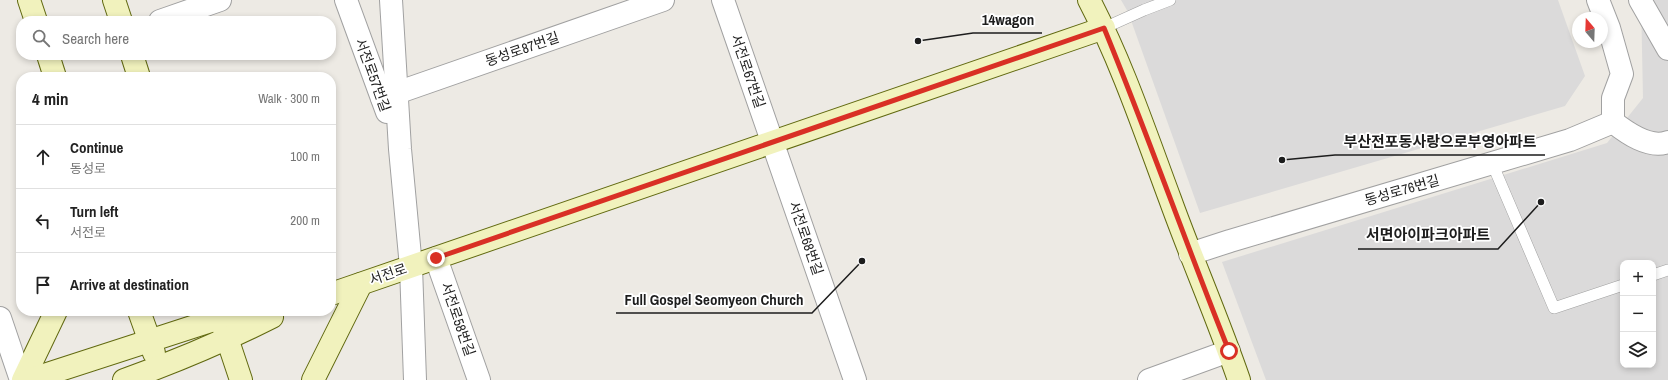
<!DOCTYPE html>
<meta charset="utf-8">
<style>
body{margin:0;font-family:"Archivo Narrow","Noto Sans KR",sans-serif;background:#f6f6f6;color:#222}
.controls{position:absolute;right:12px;bottom:12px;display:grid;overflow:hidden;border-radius:8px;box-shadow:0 2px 6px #0003}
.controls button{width:36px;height:36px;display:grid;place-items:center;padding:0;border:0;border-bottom:1px solid #e0e0e0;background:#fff;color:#222;font:20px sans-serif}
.compass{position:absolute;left:1572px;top:12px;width:36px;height:36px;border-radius:50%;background:#fff;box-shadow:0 2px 6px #0003;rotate:341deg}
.stop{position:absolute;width:12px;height:12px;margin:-9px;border:3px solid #d93025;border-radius:50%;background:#fff}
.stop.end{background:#d93025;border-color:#fff;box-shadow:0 1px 4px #0008}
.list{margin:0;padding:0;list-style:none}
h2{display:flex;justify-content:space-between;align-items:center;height:52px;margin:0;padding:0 16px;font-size:17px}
h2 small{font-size:13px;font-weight:400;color:#767676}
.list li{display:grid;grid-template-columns:26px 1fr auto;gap:12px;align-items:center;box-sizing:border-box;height:64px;padding:0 16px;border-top:1px solid #e0e0e0}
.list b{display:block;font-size:15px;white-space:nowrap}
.list p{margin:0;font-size:13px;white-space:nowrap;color:#767676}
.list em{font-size:13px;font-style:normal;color:#767676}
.icon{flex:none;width:22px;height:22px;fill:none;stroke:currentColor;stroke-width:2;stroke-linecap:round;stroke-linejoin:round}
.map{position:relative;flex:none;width:1668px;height:380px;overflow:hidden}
.search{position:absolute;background:#fff;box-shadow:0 2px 6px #0003;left:16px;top:16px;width:320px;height:44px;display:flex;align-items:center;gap:10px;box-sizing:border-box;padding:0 14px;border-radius:16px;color:#767676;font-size:15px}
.panel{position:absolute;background:#fff;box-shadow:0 2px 6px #0003;left:16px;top:72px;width:320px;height:244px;border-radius:16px}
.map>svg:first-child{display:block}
.residential{fill:#dbdada;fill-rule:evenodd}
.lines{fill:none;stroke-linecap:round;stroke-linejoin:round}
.lane-casing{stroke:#a1a1a1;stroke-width:12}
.street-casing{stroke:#a1a1a1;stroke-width:24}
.secondary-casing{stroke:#616910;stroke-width:24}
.lane{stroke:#fff;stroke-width:11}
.street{stroke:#fff;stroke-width:22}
.secondary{stroke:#f1f2bd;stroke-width:22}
.route{stroke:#d93025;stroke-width:5}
.labels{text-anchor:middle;stroke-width:3.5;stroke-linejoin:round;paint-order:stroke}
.street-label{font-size:14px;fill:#1d1d1d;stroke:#fff}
.leader{fill:none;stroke:#1d1d1d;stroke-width:1.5}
.callout-dot{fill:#1d1d1d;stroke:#fff;stroke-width:1.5}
.callout-label{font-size:15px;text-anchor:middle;font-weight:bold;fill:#1d1d1d;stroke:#fff;stroke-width:3.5;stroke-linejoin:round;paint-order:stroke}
</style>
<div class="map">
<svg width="1668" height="380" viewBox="0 0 1668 380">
<rect width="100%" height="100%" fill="#edeae4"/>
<!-- residential -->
<g class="residential">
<path d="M1121,0H1558L1585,76L1565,106L1200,213L1128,12Z"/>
<path d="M1641,0H1668V380H1266L1222,262L1607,143L1643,98ZM1623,263H1653V365H1623Z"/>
</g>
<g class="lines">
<!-- lane casing -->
<g class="lane-casing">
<g id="lane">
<path d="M1104,28L1144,10L1170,0"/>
<path d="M1492,163L1554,308L1623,285"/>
<path d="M1653,275L1668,270"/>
</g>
</g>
<!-- street casing -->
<g class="street-casing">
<g id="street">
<path d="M346,0L387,112"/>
<path d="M391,0L400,149L411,267L415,380"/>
<path d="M723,0L855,380"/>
<path d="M1598,0L1609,28L1622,74L1613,98V122"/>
<path d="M1640,0L1668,49"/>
<path d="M160,21L220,0"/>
<path d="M382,98L663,0"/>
<path d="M1613,122C1627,133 1649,149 1668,142"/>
<path d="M1190,254L1230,241L1570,140L1613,122"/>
<path d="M436,258L479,380"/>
<path d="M0,318L21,380"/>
<path d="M1149,380L1229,351"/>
</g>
</g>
<!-- secondary casing -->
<g class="secondary-casing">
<g id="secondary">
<path d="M29,0L36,21"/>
<path d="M114,0L121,21"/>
<path d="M1089,0C1122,63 1145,132 1170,199C1192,260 1218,319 1239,380"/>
<path d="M48,55L55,77"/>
<path d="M132,55L139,77"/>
<path d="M331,294L1104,28"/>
<path d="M139,311L154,353"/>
<path d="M223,326L241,380"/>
<path d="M23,380L56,311"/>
<path d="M29,380L220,318L273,311"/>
<path d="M124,380C175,362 224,341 272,317"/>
<path d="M313,380L361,284"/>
</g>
</g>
<!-- lane -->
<use href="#lane" class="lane"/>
<!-- street -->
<use href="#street" class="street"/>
<!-- secondary -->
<use href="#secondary" class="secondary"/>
</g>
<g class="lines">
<!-- route -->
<path class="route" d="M436,258L1104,28C1148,135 1186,244 1229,351"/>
</g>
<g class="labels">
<!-- street labels -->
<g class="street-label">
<text transform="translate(522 49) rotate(-19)" y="5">동성로87번길</text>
<text transform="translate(748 71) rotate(71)" y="5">서전로67번길</text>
<text transform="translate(373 75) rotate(70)" y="5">서전로57번길</text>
<text transform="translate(1402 190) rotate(-16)" y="5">동성로76번길</text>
<text transform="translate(806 238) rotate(71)" y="5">서전로68번길</text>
<text transform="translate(388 274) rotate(-19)" y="5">서전로</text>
<text transform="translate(458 319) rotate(71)" y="5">서전로58번길</text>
</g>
</g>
<!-- callouts -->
<path class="leader" d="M918 41L973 33H1042M1282 160L1335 155H1545M1541 202L1498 249H1358M862 261L812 313H616"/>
<g class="callout-dot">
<circle cx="918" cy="41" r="4"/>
<circle cx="1282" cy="160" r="4"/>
<circle cx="1541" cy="202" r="4"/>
<circle cx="862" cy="261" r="4"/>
</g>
<g class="callout-label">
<text x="1008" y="25">14wagon</text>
<text x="1440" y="147">부산전포동사랑으로부영아파트</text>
<text x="1428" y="240">서면아이파크아파트</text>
<text x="714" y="305">Full Gospel Seomyeon Church</text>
</g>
</svg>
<div class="controls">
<button>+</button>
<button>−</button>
<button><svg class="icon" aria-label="layers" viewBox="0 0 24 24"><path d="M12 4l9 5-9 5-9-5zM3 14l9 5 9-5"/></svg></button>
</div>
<svg class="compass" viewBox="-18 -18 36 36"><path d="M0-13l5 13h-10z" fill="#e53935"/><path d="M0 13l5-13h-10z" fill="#767676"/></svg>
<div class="stop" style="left:1229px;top:351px"></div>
<div class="stop end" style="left:436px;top:258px"></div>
<div class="search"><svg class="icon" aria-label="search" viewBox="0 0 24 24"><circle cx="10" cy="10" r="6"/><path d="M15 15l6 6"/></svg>Search here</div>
<section class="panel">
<h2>4 min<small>Walk · 300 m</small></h2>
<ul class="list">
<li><svg class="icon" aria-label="ahead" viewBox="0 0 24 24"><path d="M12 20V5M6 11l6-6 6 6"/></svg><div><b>Continue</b><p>동성로</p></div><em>100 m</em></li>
<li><svg class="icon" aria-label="left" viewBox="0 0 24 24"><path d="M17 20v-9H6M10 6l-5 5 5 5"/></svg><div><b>Turn left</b><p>서전로</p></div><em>200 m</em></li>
<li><svg class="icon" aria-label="arrive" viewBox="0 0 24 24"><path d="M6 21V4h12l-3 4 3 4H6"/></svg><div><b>Arrive at destination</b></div></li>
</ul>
</section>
</div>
